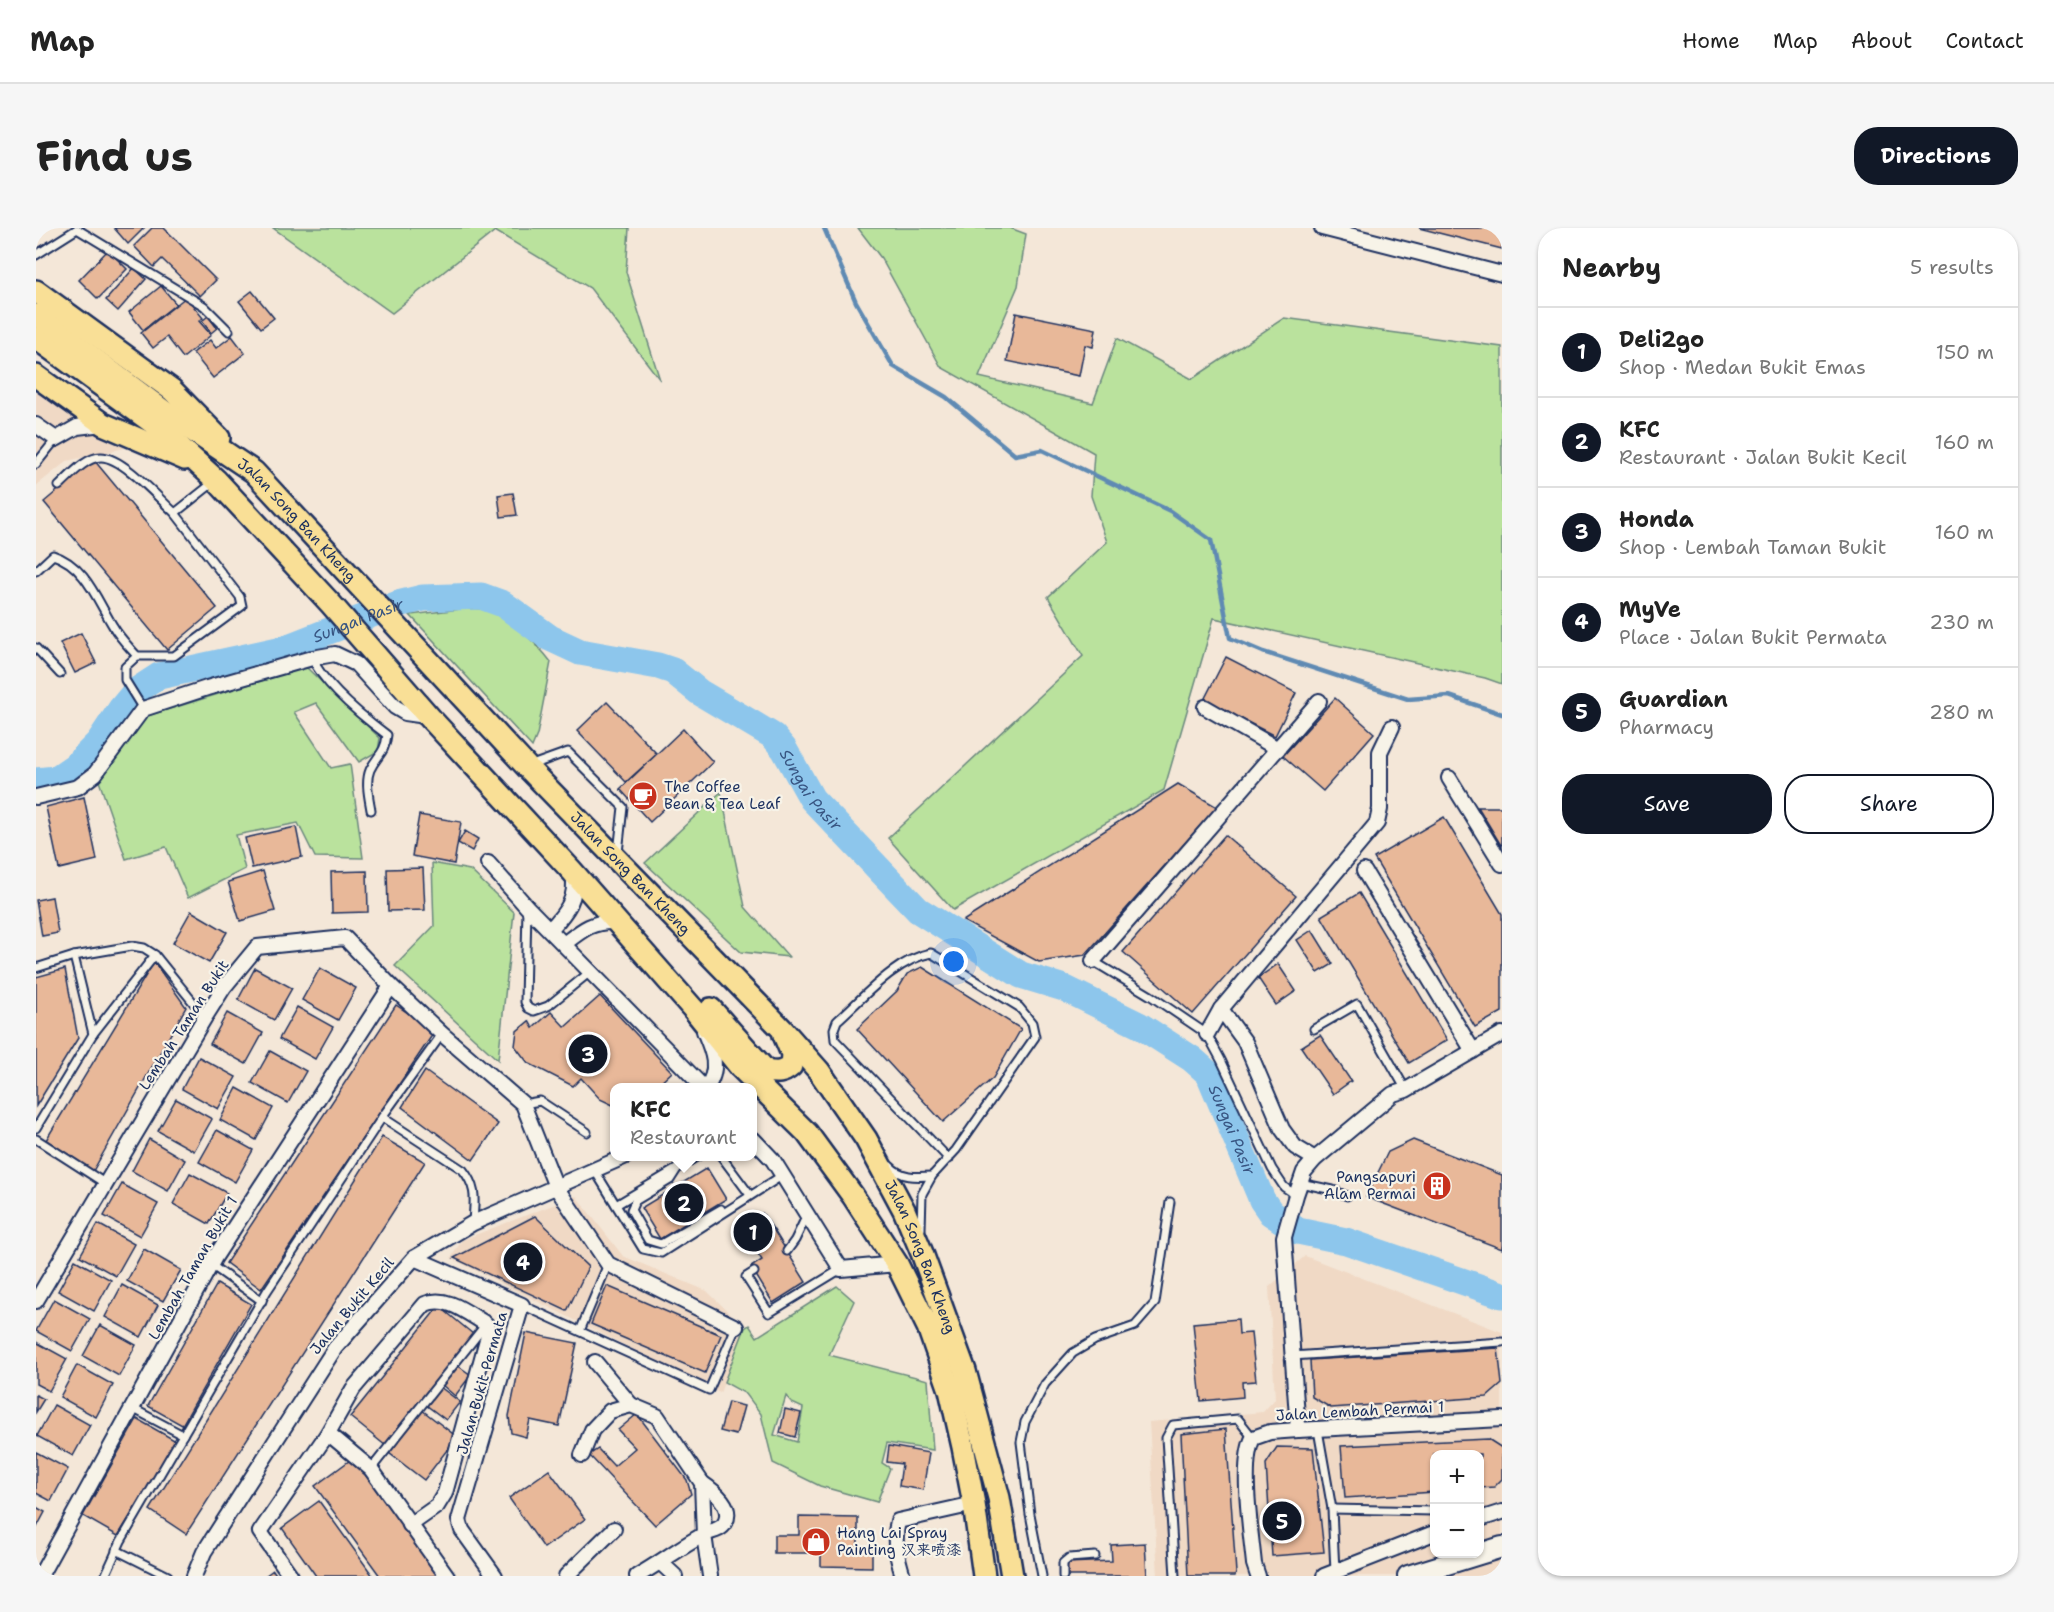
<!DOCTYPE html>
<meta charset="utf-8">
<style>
body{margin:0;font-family:"Shantell Sans","LXGW WenKai TC",sans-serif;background:#f6f6f6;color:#222}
.controls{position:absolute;right:18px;bottom:18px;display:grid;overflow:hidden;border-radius:12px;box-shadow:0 2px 4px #0004}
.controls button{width:54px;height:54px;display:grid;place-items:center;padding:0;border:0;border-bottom:2px solid #e0e0e0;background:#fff;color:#222;font:30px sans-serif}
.you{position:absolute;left:918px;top:734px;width:21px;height:21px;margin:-15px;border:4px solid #fff;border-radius:50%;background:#1a73e8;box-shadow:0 0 0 9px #1a73e833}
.badge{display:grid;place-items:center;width:39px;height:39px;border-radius:50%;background:#111827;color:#fff;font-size:20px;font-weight:700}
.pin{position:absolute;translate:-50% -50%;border:3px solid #fff;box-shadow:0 2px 6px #0006}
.popup{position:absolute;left:574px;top:855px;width:147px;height:78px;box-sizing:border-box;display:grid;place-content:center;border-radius:12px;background:#fff;filter:drop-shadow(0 2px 4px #0005);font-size:20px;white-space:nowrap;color:#767676}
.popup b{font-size:22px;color:#222}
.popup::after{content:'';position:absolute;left:50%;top:100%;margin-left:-12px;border:12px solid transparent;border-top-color:#fff}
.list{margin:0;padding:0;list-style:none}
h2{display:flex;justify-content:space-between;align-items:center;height:78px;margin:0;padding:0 24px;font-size:26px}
h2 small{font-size:20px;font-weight:400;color:#767676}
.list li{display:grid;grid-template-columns:39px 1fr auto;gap:18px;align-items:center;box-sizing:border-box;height:90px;padding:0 24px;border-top:2px solid #e0e0e0}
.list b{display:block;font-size:22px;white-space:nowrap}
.list p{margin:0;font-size:20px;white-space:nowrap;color:#767676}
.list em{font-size:20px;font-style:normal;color:#767676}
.actions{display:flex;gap:12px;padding:18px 24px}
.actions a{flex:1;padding:14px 0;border:2px solid #111827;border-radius:24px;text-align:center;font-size:21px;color:#111827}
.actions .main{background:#111827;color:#fff}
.map{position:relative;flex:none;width:1466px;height:1348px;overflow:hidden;border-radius:24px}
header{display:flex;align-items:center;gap:36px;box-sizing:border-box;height:84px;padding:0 30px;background:#fff;border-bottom:2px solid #e0e0e0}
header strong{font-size:28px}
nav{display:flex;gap:33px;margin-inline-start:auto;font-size:21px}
.intro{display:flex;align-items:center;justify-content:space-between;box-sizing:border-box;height:144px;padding:0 36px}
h1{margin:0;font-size:42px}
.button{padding:15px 27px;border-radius:24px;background:#111827;color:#fff;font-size:21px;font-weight:700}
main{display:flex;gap:36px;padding:0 36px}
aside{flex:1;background:#fff;border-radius:24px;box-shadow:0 2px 4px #0004}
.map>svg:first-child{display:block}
.built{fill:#f0d9c5;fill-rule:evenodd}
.green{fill:#bae29d;stroke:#6a887e;stroke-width:1.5;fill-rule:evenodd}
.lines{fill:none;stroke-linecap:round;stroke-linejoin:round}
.stream{stroke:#5f8ab3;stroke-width:4.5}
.river{stroke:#8dc6ec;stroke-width:27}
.building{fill:#e8b899;stroke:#1b2f5e;stroke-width:1.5}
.service-casing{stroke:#1b2f5e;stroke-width:11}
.minor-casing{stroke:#1b2f5e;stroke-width:18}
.secondary-casing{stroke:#1b2f5e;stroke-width:24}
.primary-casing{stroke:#1b2f5e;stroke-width:26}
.service{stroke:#f7f3e8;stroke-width:7}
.minor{stroke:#f7f3e8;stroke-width:14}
.secondary{stroke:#f7f3e8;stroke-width:20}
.primary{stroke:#f9df96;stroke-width:21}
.labels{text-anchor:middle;stroke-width:4.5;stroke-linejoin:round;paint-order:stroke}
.street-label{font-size:15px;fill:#1b2f5e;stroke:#f7f3e8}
.poi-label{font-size:15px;fill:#1b2f5e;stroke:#f7f3e8;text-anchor:start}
.water-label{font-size:16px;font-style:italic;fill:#385582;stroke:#f7f3e8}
</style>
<header>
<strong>Map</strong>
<nav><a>Home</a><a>Map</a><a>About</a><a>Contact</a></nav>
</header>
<div class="intro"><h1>Find us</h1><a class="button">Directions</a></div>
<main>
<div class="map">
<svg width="1466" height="1348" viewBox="0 0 1466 1348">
<rect width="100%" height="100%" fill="#f4e7d8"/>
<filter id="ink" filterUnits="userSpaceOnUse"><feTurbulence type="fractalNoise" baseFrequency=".0167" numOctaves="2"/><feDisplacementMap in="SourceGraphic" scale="12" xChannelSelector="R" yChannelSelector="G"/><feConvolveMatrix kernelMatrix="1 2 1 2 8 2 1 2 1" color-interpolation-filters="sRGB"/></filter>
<g filter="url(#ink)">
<!-- built -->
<g class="built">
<path d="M0,158L89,220L31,233L0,258Z"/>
<path d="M540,968L587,1028L671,1063L709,1100L684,1165L415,1030L426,1012Z"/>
<path d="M1269,1028L1466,1104V1348H1122L1113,1194L1227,1184L1239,1171L1233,1059ZM1398,1226H1444V1326H1398Z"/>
</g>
<!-- green -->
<g class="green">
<path d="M237,0H593L590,44L624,152L554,60L459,3L356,85Z"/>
<path d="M822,0H974L990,6L982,58L943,149L1057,175L1081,110L1156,151L1248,90L1466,119V456L1449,450L1178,390L1128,562L917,682L852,610L1047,428L1012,369L1071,314L1055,268L1058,225L905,139L845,30Z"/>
<path d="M425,381C433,381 445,379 453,382C474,391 502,416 515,434L501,507L496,519L374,387Z"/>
<path d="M270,439L344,510L342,523L323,534L280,475L258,484L295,540L314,536L327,630L279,629L262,595L200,607L209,641L152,670L130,619L90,631L63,553L111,488Z"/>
<path d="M685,564L709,679L753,729L705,724L609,635Z"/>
<path d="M396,635L434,642L478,684L462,832L359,738L398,698Z"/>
<path d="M801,1058L818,1073L793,1127L892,1152L897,1222L851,1215L846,1235L854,1240L841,1274L784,1258L737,1235L725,1186L710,1166L688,1154L709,1100L713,1097L721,1109ZM750,1168L756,1175L767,1180L761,1214L738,1207Z"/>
</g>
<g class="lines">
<!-- stream -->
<path class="stream" d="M788,0L820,74L857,138L910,169L979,227L1006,222L1134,283L1175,312L1194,410L1227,424L1372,471L1413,468L1466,486"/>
<!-- river -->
<path class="river" id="s1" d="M0,553L20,551L39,538L63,514L85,481L100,463L123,448L247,421L362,376L387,370L445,368L467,376L514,410L544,424L622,438L637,443L663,464L737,508L748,521L776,571L882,682L985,747L1028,760L1103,797L1156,831L1173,846L1226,972L1235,985L1262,1003L1310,1013L1466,1067"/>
</g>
<!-- building -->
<g class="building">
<path d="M78,0H108L92,16Z"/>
<path d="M116,0H128L180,52L164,68L126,31L118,39L98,18Z"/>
<path d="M1383,0H1466V21Z"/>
<path d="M72,22L91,41L62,71L43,52Z"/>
<path d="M98,40L110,51L82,83L70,72Z"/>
<path d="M125,58L140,76L107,102L93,84Z"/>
<path d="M216,63L238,90L225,100L203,73Z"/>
<path d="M150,69L167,90L163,93L175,107L147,130L131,109L117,120L105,105Z"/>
<path d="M980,85L1060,101L1057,119L1049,117L1043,148L971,133Z"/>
<path d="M172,88L181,100L175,105L166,93Z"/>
<path d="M196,108L209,125L177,150L157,125L174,112L180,120Z"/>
<path d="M58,232L181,380L131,422L8,274Z"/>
<path d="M477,265L481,287L465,289L462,267Z"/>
<path d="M45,405L60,435L39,445L24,415Z"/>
<path d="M1190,429L1260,465L1239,508L1168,472Z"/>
<path d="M1299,470L1338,505L1287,563L1247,528Z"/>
<path d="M571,474L621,526L590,554L541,503Z"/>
<path d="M647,501L677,534L614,594L584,561Z"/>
<path d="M1142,556L1181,579L1049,727L1003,734L927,693Z"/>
<path d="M48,569L61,632L23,641L10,579Z"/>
<path d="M1442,579H1466V619Z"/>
<path d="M383,587L425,594L418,636L376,628Z"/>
<path d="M1408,589L1466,686V784L1439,799L1338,630Z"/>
<path d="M260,599L266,629L216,640L209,610Z"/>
<path d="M429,603L442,611L436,623L422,615Z"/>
<path d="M1189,607L1260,668L1157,786L1087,724Z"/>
<path d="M387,640L389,682L352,683L351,641Z"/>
<path d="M227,643L239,683L204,693L192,654Z"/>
<path d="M331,643L332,684L296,685L295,644Z"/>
<path d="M1323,665L1411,812L1373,835L1285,688Z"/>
<path d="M16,669L22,705L6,708L0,672Z"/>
<path d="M155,683L191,704L173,735L137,715Z"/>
<path d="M1276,702L1297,736L1282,745L1261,712Z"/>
<path d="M118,734L150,779L57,943L10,912Z"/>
<path d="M1242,736L1260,763L1240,777L1222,750Z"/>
<path d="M886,739L985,801L957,850L907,894L821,801L861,763L871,746Z"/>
<path d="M219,740L256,760L238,792L202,772Z"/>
<path d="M284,740L320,760L302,792L266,772Z"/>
<path d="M29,741L42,810L0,878V749Z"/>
<path d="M564,768L636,844L619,860H579V878L564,871L545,850L537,858L492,835L479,818L481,803L493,793L497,800L515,784L529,799Z"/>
<path d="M360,777L399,803L225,1061L190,1035Z"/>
<path d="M261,779L297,799L279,831L243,811Z"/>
<path d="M191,785L227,805L210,836L174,816Z"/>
<path d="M1284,807L1315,853L1297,866L1265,819Z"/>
<path d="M234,823L270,843L252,875L216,855Z"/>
<path d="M163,829L200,849L182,881L146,861Z"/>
<path d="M389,843L462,896L437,932L366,879Z"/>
<path d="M201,860L237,880L220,912L184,892Z"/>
<path d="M140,871L176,891L158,923L122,903Z"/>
<path d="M181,902L217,922L199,954L163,934Z"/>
<path d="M346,909L389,934L150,1306L114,1282Z"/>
<path d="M113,911L149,932L132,963L96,943Z"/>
<path d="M1377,912L1466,947V1021L1330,969L1352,924Z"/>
<path d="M671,940L690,971L624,1011L605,980Z"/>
<path d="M154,945L191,965L173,996L137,976Z"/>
<path d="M86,956L122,976L104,1008L68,988Z"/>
<path d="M726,985L737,1001L709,1019L699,1002Z"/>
<path d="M499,988L552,1039L531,1083L418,1030Z"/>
<path d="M62,996L98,1016L80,1048L44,1028Z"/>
<path d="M737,1001L770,1054L737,1075L715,1039L726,1032L715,1015Z"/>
<path d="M108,1021L145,1042L127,1073L91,1053Z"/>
<path d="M39,1032L75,1052L58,1083L22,1063Z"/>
<path d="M181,1056L215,1076L146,1197L112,1178Z"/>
<path d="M86,1057L122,1077L105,1109L69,1089Z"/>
<path d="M571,1058L685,1107L669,1145L555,1096Z"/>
<path d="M18,1071L54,1091L36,1123L0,1103Z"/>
<path d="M403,1078L437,1106L350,1218L314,1189Z"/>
<path d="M1202,1091L1203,1106L1215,1105L1220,1153L1206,1154L1207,1169L1165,1173L1157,1095Z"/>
<path d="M64,1097L100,1117L83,1148L47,1128Z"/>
<path d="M490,1105L541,1115L523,1198L494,1192L490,1209L475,1205L473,1188Z"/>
<path d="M0,1114L31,1131L13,1163L0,1156Z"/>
<path d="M1462,1120L1466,1156L1451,1169L1295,1180L1276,1169L1274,1132Z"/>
<path d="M41,1137L77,1157L60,1189L24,1169Z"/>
<path d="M421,1137L435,1147L419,1168L406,1157Z"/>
<path d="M404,1159L424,1174L410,1192L390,1177Z"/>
<path d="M0,1167L8,1171L0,1184Z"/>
<path d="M692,1174L708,1178L700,1207L684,1203Z"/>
<path d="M18,1177L54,1197L37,1228L1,1208Z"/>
<path d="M749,1181L765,1185L759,1209L744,1205Z"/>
<path d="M386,1182L421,1209L388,1252L353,1225Z"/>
<path d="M601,1186L651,1252L655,1266L619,1297L553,1227L562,1221L578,1238L599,1220L582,1202Z"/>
<path d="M101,1191L140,1213L82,1308L47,1288Z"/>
<path d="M1190,1201L1200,1345L1199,1348H1152L1145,1206Z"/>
<path d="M1452,1211L1466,1220V1251L1458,1259L1444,1260V1226H1398V1264L1309,1270L1305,1218Z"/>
<path d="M853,1218L893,1225L887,1262L863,1258L866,1236L851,1234Z"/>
<path d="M1241,1219L1277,1220L1288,1324L1236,1328L1230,1236Z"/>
<path d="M0,1224L32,1241L15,1273L0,1265Z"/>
<path d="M317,1230L403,1348H344L279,1258Z"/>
<path d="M513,1242L549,1291L508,1320L473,1270Z"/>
<path d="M283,1273L337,1348H280L246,1300Z"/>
<path d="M0,1279L9,1284L0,1301Z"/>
<path d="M763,1289L822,1290V1322H836V1339L785,1338V1325H738V1307H763Z"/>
<path d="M1109,1315L1111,1348H1032L1031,1335L1076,1333L1075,1317Z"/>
<path d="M237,1342L241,1348H229Z"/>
</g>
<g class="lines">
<!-- service casing -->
<g class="service-casing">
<g id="service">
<path d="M0,27L41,1L168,78L193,103"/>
<path d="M0,236L20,211"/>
<path d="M23,258C34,248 50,229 65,229C87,229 123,271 139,285"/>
<path d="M0,343L17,327C49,337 61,372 77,398C83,409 93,419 101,428H138L206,378L204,369L139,285L178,254"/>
<path d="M0,420L24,446"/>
<path d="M101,428L89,439V452L107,481"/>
<path d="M276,430C288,457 327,489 351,507C349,526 341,527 334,542C329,554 333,570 335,582"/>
<path d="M493,538L532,524L587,579L582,625"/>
<path d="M491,679L489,774L492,780L498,783L512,778L554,744"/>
<path d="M38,728L57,806"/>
<path d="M1057,733L1115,768L1171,806L1185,832L1236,941L1248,959L1260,967"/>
<path d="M0,740L38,728L96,718L108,720L119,727L169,789"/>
<path d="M1278,801L1321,776L1370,862"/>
<path d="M487,876L504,873L551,904"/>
<path d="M346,889L427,942C442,961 438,973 437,995"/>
<path d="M0,900L57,806L119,727"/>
<path d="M0,911L70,956"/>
<path d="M685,928L714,967"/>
<path d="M854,938C865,950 880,949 896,948L886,966L885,1001"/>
<path d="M641,941L634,952L599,973L595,982L612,1012L625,1016L685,981"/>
<path d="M559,943L607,1021L625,1025L747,947"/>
<path d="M896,948L920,922L999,809L996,795L983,779L895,725C859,732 828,769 801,793L798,801L799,812L913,931"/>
<path d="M1264,955L1297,962L1311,968"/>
<path d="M580,977L662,928"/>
<path d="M751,1023L759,1012L771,987"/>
<path d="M175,1037L226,1073"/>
<path d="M718,1044L710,1049L733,1085L805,1041"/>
<path d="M486,1077L673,1162L700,1099"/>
<path d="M544,1103L572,1036"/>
<path d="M1256,1128L1466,1114"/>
<path d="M96,1180L147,1207"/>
<path d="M1282,1202L1296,1281L1299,1343"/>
<path d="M335,1241L450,1096"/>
<path d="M1296,1281L1398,1283"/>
<path d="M80,1322L132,1348"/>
<path d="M69,1348L85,1313L231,1063L349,885L406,806"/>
<path d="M1006,1348L994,1286L985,1214L989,1194L1009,1156L1037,1125L1059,1112L1099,1098L1119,1075L1134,974"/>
<path d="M1027,1348V1335L1033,1330L1059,1328"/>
<path d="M1139,1348L1130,1210L1137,1197L1202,1191L1217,1210"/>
</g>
</g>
<!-- minor casing -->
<g class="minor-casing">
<g id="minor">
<path d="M1286,0L1466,46"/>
<path d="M0,197L20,211L41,199L67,196"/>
<path d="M1169,479L1242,521"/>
<path d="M1413,550L1466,636"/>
<path d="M0,569L42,559L59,546L107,481L171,460L276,430L299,426L320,436L359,479L369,485L383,487L394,491"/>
<path d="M452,635L491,679L668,860"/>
<path d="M1328,643L1437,823"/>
<path d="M514,702C530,684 542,671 537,646"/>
<path d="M528,716C546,702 556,693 579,694"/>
<path d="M1057,733L1283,473"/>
<path d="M1185,781L1209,814L1246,901L1259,919L1279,931"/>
<path d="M668,803C676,822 685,841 670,860"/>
<path d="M1171,806L1185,781L1341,595L1344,581V524L1356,499"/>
<path d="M717,911L737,932L805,1041L861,1036"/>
<path d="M378,1030L486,1077L423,1292L426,1302L459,1348"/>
<path d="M0,1073L169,789L188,759L221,719L309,710L355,758L406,806L487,876L520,959L572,1036L700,1099"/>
<path d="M559,1134L595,1177"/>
<path d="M1262,1202L1248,1009L1260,967L1268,944L1279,931L1357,866L1370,862L1466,806"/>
<path d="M292,1205L335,1241L411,1348"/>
<path d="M546,1227L556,1202L574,1183L595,1177L621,1188L666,1255L668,1307L674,1348"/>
<path d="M1444,1291L1466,1284"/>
<path d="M625,1335L639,1348"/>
<path d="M4,1348L179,1029L355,758"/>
<path d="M158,1348L168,1324L299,1120L378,1030L437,995L590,928"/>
<path d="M255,1348L224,1304L292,1205L317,1161L389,1076C411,1067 431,1085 450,1096L453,1104L409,1265L401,1278L374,1297"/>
<path d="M530,1348L578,1301"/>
<path d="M601,1348C624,1335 646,1318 669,1306C676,1303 685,1302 689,1295C698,1278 678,1263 666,1255"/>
<path d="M867,1348C861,1329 857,1313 862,1293L938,1276"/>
<path d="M1222,1348L1218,1336C1215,1305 1204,1235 1217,1210L1234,1204L1262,1202L1466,1191"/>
<path d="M1288,1348L1398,1305"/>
</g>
</g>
<!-- secondary casing -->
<g class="secondary-casing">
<path id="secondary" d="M1372,1348L1466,1319"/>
</g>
<!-- primary casing -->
<g class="primary-casing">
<g id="primary">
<path d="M0,63L136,162L183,210"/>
<path id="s2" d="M0,87L126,182L218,244L491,539L746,801L783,843L830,911L868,982L886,1025L929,1143L963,1270L976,1348"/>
<path d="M0,110L121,198L180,252L295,376L396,492L536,643L659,783L704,839L771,905L817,968L861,1036L892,1099L914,1162L927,1219L938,1276L948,1348"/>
<path d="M0,148L67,196L149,231"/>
<path d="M675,781L730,843C741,845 747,845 755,838L756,826L748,807"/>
</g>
</g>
<!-- service -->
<use href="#service" class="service"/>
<!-- minor -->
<use href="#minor" class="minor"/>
<!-- secondary -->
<use href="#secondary" class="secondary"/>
<!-- primary -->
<use href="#primary" class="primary"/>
</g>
</g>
<!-- icons -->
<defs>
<g id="cafe-disc" transform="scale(1.5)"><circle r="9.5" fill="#c8321e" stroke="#f7f3e8"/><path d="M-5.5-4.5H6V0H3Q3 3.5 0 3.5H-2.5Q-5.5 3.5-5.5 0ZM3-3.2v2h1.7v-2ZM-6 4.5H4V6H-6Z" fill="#fff"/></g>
<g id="building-disc" transform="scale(1.5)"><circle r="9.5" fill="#c8321e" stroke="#f7f3e8"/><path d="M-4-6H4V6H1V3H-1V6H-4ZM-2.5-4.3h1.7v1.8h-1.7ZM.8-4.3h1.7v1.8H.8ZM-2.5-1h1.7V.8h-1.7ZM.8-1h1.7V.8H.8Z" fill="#fff"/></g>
<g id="shop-disc" transform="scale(1.5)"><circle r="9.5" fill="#c8321e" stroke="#f7f3e8"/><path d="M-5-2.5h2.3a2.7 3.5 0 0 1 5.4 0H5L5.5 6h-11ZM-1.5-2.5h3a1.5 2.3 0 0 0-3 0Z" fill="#fff"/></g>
</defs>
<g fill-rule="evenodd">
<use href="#cafe-disc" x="607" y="568"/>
<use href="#building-disc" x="1401" y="958"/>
<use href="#shop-disc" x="780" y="1314"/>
</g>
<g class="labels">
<!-- street labels -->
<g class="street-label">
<text dy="5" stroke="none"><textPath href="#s2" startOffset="333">Jalan Song Ban Kheng</textPath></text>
<text dy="5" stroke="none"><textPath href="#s2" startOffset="819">Jalan Song Ban Kheng</textPath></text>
<text transform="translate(148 797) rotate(-57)" y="5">Lembah Taman Bukit</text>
<text dy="5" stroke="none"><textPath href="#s2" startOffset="1305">Jalan Song Ban Kheng</textPath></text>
<text transform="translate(157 1040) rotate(-60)" y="5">Lembah Taman Bukit 1</text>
<text transform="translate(316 1078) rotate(-50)" y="5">Jalan Bukit Kecil</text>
<text transform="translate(446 1155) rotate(-74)" y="5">Jalan Bukit Permata</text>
<text transform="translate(1324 1183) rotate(-3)" y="5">Jalan Lembah Permai 1</text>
</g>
<!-- poi labels -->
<g class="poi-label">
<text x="628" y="564">The Coffee<tspan x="628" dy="17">Bean &amp; Tea Leaf</tspan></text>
<text x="1380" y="954" text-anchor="end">Pangsapuri<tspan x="1380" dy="17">Alam Permai</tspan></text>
<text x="801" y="1310">Hang Lai Spray<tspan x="801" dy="17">Painting 汉来喷漆</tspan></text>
</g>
<!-- water labels -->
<g class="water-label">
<text dy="6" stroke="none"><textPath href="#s1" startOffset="375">Sungai Pasir</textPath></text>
<text dy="6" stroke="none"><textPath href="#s1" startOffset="897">Sungai Pasir</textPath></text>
<text dy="6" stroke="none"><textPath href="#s1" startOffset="1455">Sungai Pasir</textPath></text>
</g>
</g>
</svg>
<div class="controls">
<button>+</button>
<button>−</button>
</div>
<div class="you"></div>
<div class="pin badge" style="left:717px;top:1004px">1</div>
<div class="pin badge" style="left:648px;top:975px">2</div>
<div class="popup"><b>KFC</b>Restaurant</div>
<div class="pin badge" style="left:552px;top:826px">3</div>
<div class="pin badge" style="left:487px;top:1034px">4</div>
<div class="pin badge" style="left:1246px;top:1293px">5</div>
</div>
<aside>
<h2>Nearby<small>5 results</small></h2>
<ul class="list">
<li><span class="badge">1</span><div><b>Deli2go</b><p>Shop · Medan Bukit Emas</p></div><em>150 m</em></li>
<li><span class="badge">2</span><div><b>KFC</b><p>Restaurant · Jalan Bukit Kecil</p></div><em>160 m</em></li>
<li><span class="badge">3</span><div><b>Honda</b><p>Shop · Lembah Taman Bukit</p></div><em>160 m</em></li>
<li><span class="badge">4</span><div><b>MyVe</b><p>Place · Jalan Bukit Permata</p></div><em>230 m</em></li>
<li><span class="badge">5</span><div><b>Guardian</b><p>Pharmacy</p></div><em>280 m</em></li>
</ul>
<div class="actions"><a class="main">Save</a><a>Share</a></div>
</aside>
</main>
